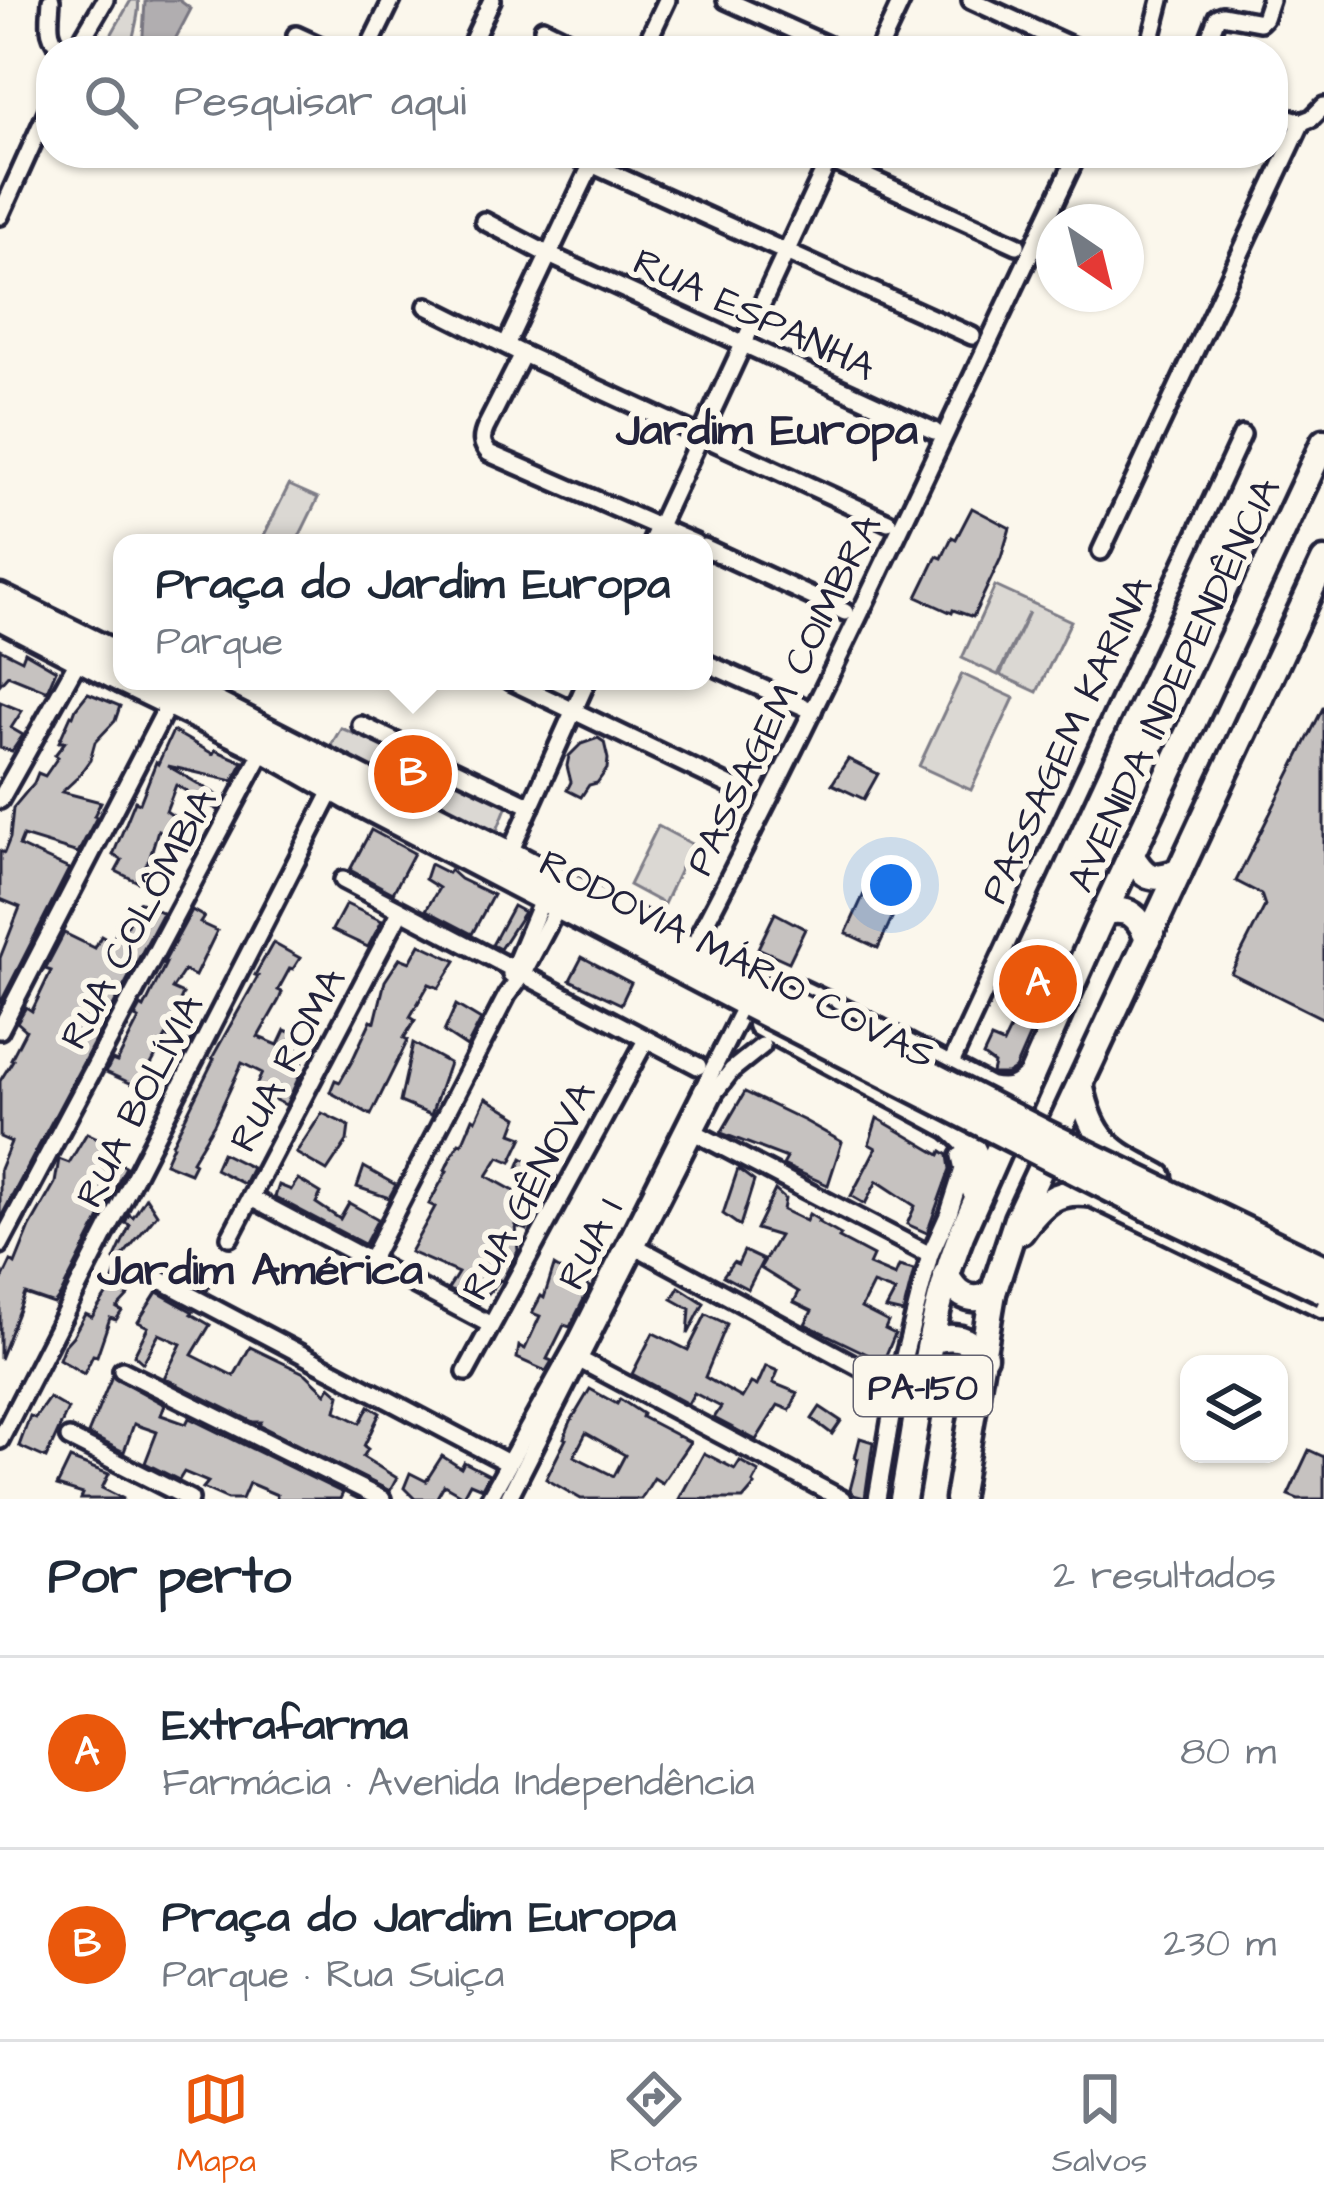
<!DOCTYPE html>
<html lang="pt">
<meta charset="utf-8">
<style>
body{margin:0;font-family:"Architects Daughter",sans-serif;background:#f2f2f3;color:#1f2937}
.controls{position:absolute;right:36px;bottom:36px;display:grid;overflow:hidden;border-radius:24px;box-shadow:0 3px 9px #0004}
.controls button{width:108px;height:108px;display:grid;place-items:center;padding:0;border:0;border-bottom:3px solid #e0e1e3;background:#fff;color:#1f2937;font:60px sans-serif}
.compass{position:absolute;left:1036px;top:204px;width:108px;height:108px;border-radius:50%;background:#fff;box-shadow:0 3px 9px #0004;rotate:145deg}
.you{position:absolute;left:891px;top:885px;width:42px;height:42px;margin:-30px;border:9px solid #fff;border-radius:50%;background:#1a73e8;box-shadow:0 0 0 18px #1a73e833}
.badge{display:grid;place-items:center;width:78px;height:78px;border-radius:50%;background:#ea580c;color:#fff;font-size:39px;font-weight:700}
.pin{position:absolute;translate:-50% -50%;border:6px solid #fff;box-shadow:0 3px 12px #0006}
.popup{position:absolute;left:113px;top:534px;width:600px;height:156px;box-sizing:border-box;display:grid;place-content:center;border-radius:24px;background:#fff;filter:drop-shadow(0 3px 9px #0005);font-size:39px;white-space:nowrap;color:#747a83}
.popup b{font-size:45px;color:#1f2937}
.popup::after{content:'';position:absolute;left:50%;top:100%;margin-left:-24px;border:24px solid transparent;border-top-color:#fff}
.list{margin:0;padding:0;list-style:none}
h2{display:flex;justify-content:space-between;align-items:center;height:156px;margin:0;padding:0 48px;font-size:51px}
h2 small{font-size:39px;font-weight:400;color:#747a83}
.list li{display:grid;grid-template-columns:78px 1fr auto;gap:36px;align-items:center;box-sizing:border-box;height:192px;padding:0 48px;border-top:3px solid #e0e1e3}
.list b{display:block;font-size:45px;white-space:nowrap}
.list p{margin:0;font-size:39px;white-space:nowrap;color:#747a83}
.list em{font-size:39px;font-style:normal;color:#747a83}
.icon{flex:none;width:66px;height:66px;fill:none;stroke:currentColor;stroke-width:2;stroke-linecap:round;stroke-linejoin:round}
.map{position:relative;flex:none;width:1324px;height:1499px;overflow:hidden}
.search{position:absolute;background:#fff;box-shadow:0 3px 9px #0004;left:36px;right:36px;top:36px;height:132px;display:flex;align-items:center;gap:30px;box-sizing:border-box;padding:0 42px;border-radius:48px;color:#747a83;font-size:45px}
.sheet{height:540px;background:#fff}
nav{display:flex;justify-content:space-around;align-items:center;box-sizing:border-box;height:168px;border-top:3px solid #e0e1e3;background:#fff;font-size:33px;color:#747a83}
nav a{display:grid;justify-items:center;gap:6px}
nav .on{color:#ea580c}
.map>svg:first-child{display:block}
.green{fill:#dbd8d3;stroke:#7e7d87;stroke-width:3}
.water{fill:#b1aeb0;stroke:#787681;stroke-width:3}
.building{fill:#c6c2c0;stroke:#22223b;stroke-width:3;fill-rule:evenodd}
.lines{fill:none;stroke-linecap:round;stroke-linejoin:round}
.minor-casing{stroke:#22223b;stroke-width:24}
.primary-casing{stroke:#22223b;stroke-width:33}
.minor{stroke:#fbf7ec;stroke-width:15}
.primary{stroke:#fbf7ec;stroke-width:24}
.primary-bridge-casing{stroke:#22223b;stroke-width:33;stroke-linecap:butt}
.primary-bridge{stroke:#fbf7ec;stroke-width:24}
.labels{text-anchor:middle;stroke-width:12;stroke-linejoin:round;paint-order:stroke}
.shield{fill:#fbf7ec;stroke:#636270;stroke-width:3}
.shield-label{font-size:36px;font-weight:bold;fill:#22223b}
.street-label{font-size:39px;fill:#22223b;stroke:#fbf7ec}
.quarter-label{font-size:45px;font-weight:bold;fill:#22223b;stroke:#fbf7ec}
</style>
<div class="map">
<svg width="1324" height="1499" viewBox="0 0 1324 1499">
<rect width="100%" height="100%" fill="#fbf7ec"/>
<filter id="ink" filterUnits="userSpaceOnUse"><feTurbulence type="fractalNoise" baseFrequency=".00833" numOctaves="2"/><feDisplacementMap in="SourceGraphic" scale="24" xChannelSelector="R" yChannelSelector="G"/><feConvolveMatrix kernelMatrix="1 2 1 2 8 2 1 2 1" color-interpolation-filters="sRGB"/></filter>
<g filter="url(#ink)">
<!-- green -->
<g class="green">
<path d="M131,0H138C141,12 132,37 130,51H102Z"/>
<path d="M289,485L318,498L296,543H276L263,537Z"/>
<path d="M995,586L1071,621L1037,692L1000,675L1029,612L998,675L962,658Z"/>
<path d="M962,674L1014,698L971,790L919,766Z"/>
<path d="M341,728L509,800L494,838L330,747Z"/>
<path d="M658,826L692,844L664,904L629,885Z"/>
</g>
<!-- water -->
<path class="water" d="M152,0H179L191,9L169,51H142L145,2Z"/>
<!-- building -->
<g class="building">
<path d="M972,508L1010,528L1001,558L973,617L953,610L952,613L917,597L937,556L942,558L952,537L956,539Z"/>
<path d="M0,649L22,660L25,652L56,670L47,691L8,675L0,684Z"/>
<path d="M88,693L120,706L115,721L95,742L90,760L77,778L62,792L101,802L94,816L97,817L78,853L23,836L19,846L69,869L0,1004V958L20,907L0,899V851L4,853L10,838L13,808L34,783L38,773L45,776L58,757L55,755L65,742H59L71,715L73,716L76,708Z"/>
<path d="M0,702L22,711L11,728L23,735L12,751L0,748Z"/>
<path d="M1324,706V1019L1231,973L1265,906L1261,894L1236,881Z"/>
<path d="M173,731L213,754L215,750L243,762L233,781L168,766L224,799L218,810L176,785L166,811L195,831L188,842L158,830L150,857L138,882L116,871L122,860L113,855L135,801L140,803L156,762L158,764Z"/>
<path d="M598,738L604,742L608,759L607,769L597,783L589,785L581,797L567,790L571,782L567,766L569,756L581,744Z"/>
<path d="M848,759L878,774L864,799L832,784Z"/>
<path d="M371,830L414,853L393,893L350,870Z"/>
<path d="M430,864L448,873L450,870L460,879L493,895L472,934L426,910L439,888L425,879Z"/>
<path d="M874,872L906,888L878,948L846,933Z"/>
<path d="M139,902L163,913L0,1219V1169L11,1142L0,1137V1081L13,1060L11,1059L26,1030L17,1022L26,1007L32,1011L51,971L45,969L64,933L95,948L101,936L112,942L118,927L124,930Z"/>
<path d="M346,904L382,921L368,947L332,930Z"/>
<path d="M513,906L524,912L500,949L492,945Z"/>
<path d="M192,910L204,917L200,923L217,931L195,976L184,971L172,989L183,994L170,1024L194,1034L188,1046L166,1037L139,1087L106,1072L112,1060L117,1062L139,1019L135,1017L141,1006L144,1008L166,963L163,964Z"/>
<path d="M775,913L805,929L789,962L758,948Z"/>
<path d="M273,943L300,958L293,969L290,968L278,990L282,992L279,1000L258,1037L278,1045L285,1030L313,1042L308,1054L305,1053L298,1074L300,1075L286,1105L254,1090L262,1073L242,1063L214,1124L192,1161L195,1163L190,1173L165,1163L173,1145L172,1144L214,1059L212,1058L258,976L255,975Z"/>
<path d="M420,944L456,961L439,988L429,984L410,1017L415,1020L404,1038L408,1040L371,1115L330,1092L335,1080L340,1082L352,1061L371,1020L375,1022L385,981L400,958L410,962Z"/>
<path d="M582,957L631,983L621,1004L570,980Z"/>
<path d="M1029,969L1053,982L1015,1069L1007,1074H994L992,1073L994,1064L983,1056L991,1039L1003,1044L1030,988L1022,985Z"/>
<path d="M456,1005L481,1020L467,1047L444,1032Z"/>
<path d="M413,1043L449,1063L431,1115L400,1102Z"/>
<path d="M745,1092L805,1121L842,1142L828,1185L783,1165L787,1158L721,1133Z"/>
<path d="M486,1098L518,1117L512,1133L523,1137L511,1162L499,1157L487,1176L516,1192L529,1175L518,1168L522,1158L558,1177L536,1218L531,1216L527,1230L516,1226L518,1251L502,1281L500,1280L478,1305L448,1289L458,1273L410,1252L435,1207L429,1204L447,1171L445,1170L451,1157L459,1143L462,1144L473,1118L476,1120Z"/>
<path d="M322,1113L349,1126L347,1141L327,1171L296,1153Z"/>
<path d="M877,1118L940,1155L942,1151L948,1155L950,1169L927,1233L907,1224L915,1206L877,1181L865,1204L851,1196L876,1148L869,1144Z"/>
<path d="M87,1133L110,1144L105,1153L126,1167L60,1296L54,1304L25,1294L0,1359V1284L11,1261L15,1264L30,1227L55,1183L59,1159L69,1163Z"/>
<path d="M222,1153L252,1168L244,1184L215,1169Z"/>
<path d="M364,1167L396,1185L389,1198L357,1187Z"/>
<path d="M738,1169L754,1181L740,1226L723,1214Z"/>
<path d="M298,1179L321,1193L316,1203L340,1219L349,1203L378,1219L366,1242L364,1244L275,1197L279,1185L291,1190Z"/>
<path d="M775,1190L785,1199L783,1210L806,1221L809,1214L819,1220L818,1222L841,1235L839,1238L873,1256L869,1265L895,1276L899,1266L914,1270L903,1313L886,1309L895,1292L873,1284L861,1308L888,1322L885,1329L895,1334L886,1355L891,1358L888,1369L866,1357L867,1354L805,1324L812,1311L794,1302L799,1292L760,1268L779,1236L756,1229Z"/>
<path d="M146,1197L157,1214L117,1263L114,1260L130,1225L125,1223L129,1214L133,1217Z"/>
<path d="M744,1251L763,1260L748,1289L723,1276L733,1262L738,1264Z"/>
<path d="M176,1263L197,1271L200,1265L216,1271L207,1291L170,1272Z"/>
<path d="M554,1266L590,1287L570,1327L564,1325L547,1359L552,1361L546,1371L517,1358L519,1346L525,1349L540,1316L532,1313L541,1296L544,1298Z"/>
<path d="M116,1271L135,1280L129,1295L117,1308L122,1311L116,1320L110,1318L97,1356L93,1355L84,1374L59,1359L64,1346L73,1336L85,1314L92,1317L110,1289Z"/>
<path d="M679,1287L704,1303L688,1334L690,1309L672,1299Z"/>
<path d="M157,1292L193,1312L191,1314L210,1325L192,1355L234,1376L250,1347L306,1374L326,1393L330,1386L340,1395L336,1411L360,1423L369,1406L380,1413L364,1446L368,1449L363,1457L397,1478L390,1491L259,1425L261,1422H253L164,1378L181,1344L159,1334L143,1363L134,1355L148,1327L138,1322Z"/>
<path d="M706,1314L727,1324L705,1377L742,1398L751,1383L757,1386L766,1366L778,1371L773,1383L798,1393L790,1410L778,1405L756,1440L714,1418L721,1407L694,1393L688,1404L632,1374L653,1333L688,1350Z"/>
<path d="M112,1376L165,1405L161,1415L186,1424L189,1418L343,1493L340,1499H276L277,1495L249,1483L242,1499H228L203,1488L208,1482L184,1472L179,1480L145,1463L157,1432L134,1424L124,1452L88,1434Z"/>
<path d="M590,1389L617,1404L620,1399L643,1414L642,1417L690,1442L662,1483L654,1478L641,1499H581L546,1479L566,1439L564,1438L571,1421ZM586,1433L625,1455L614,1476L574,1456Z"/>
<path d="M49,1398L68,1409L46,1458L19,1446L30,1416L35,1418Z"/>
<path d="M820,1407L841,1421L832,1434L812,1419Z"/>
<path d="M860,1438L873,1442L865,1498L853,1495L850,1490L858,1459L855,1458Z"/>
<path d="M1309,1450L1324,1457V1499H1298L1288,1495Z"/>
<path d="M704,1453L735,1469L740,1461L759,1472L753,1483L755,1485L743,1499H679Z"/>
<path d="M442,1456L461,1468L464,1462L489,1475L482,1488L470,1483L463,1496L444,1485L436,1499H415L404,1488L410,1473L426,1481Z"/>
<path d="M70,1459L109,1474L102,1488L124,1499H81L83,1494L57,1486Z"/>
</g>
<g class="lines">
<!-- minor casing -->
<g class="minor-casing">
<g id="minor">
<path d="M51,0C50,22 45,37 64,51"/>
<path d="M726,0L840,51"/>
<path d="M971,0L1082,51"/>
<path d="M543,28L590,51"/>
<path d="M296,35L331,51"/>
<path d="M75,51L105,0"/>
<path d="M367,51L392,0"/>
<path d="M468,51L492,0"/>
<path d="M643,51L667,0"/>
<path d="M878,51L902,0"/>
<path d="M1148,51L1161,0"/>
<path d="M1204,51L1217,17L1222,15L1260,22L1264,18L1270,0"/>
<path d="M1273,113L1302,122"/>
<path d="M1302,122L1312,118L1324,106"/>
<path d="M567,153L972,336"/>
<path d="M814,153L1017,245"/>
<path d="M1060,153L1065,155"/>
<path d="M0,216L51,103"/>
<path d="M484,221L549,255L934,431"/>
<path d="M427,306L523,354L888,522"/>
<path d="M506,345L597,153"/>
<path d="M523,354L486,427C481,438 481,444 489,453L695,543"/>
<path d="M651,543L832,153"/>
<path d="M704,547L845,612"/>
<path d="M1101,551L1302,122"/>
<path d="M704,662L813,711"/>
<path d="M511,681L739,790"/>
<path d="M361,725L531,806"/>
<path d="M0,800L79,659"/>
<path d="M507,859L587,681"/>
<path d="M343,880L698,1066"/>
<path d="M698,937C833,680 953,415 1078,153"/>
<path d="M511,974L543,898"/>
<path d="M0,1030L169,703"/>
<path d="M948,1070L1242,435"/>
<path d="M694,1132L930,1255"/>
<path d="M251,1198L491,1325"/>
<path d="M230,1237L400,912"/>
<path d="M0,1245L264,749"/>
<path d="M637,1247L896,1387"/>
<path d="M369,1263L507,995L523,973L558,907"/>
<path d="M153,1276L508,1463"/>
<path d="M580,1360L842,1499"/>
<path d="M122,1370L382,1499"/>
<path d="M466,1372L646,1040"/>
<path d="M69,1438L190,1499"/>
<path d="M0,1440L333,789"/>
<path d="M489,1499L574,1346L741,1013"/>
<path d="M508,1499L715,1092L732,1070L762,1046"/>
<path d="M877,1499L896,1387L930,1255L949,1213L963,1169L960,1156"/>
</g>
</g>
<!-- primary casing -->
<g class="primary-casing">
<g id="primary">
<path d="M0,597L122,657"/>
<path d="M0,617L122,680"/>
<path d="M124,681L264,749L347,796L748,1005"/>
<path d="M170,681L509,854L759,986"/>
<path d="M1131,855C1146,880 1152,880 1179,872"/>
<path d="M1105,912C1130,907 1139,916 1148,939"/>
<path d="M758,973L847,1015L989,1090C1008,1094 1017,1091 1031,1077"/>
<path d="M761,1024L951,1126C975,1146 982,1158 974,1189"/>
<path d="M1080,1084C1093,1143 1108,1150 1159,1177"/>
<path d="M1021,1231C1042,1203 1056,1188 1093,1194L1324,1305"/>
<path d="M946,1274C956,1295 971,1305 993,1293"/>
<path d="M931,1341C954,1334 967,1337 984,1356"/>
<path d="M903,1499C919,1411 928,1319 961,1235L1096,930L1324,442"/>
<path d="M958,1499L993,1293L1017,1219L1324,561"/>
</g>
</g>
<!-- minor -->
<use href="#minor" class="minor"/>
<!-- primary -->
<use href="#primary" class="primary"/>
<!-- primary-bridge casing -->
<g class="primary-bridge-casing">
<g id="primary-bridge">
<path d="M759,986L1043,1132L1324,1268"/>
<path d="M748,1005L1144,1206L1324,1291"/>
</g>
</g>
<!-- primary-bridge -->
<use href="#primary-bridge" class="primary-bridge"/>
</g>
</g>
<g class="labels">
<!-- shield labels -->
<rect class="shield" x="854" y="1356" width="138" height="60" rx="9"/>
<g class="shield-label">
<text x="923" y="1399">PA-150</text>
</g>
<!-- street labels -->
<g class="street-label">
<text transform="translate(755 313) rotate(25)" y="14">RUA ESPANHA</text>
<text transform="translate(1172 684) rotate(-65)" y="14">AVENIDA INDEPENDÊNCIA</text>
<text transform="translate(782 694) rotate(-64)" y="14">PASSAGEM COIMBRA</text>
<text transform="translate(1065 739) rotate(-65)" y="14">PASSAGEM KARINA</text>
<text transform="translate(137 918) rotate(-62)" y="14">RUA COLÔMBIA</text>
<text transform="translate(738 958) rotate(27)" y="14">RODOVIA MÁRIO COVAS</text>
<text transform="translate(286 1059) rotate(-62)" y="14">RUA ROMA</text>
<text transform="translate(138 1100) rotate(-63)" y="14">RUA BOLÍVIA</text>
<text transform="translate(527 1190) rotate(-62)" y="14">RUA GÊNOVA</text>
<text transform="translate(589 1243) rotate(-63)" y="14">RUA I</text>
</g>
<!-- quarter labels -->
<g class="quarter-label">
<text x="767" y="444">Jardim Europa</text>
<text x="260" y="1284">Jardim América</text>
</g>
</g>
</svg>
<div class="controls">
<button><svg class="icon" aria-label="layers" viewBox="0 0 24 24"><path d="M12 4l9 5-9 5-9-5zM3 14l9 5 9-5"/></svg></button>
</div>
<svg class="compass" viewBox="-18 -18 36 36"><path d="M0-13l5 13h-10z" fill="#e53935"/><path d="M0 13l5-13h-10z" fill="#747a83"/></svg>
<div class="you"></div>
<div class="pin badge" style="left:1038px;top:984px">A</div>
<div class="pin badge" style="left:413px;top:774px">B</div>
<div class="popup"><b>Praça do Jardim Europa</b>Parque</div>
<div class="search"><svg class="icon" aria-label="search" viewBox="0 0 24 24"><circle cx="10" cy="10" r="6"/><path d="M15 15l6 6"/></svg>Pesquisar aqui</div>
</div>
<section class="sheet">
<h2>Por perto<small>2 resultados</small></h2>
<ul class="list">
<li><span class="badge">A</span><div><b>Extrafarma</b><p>Farmácia · Avenida Independência</p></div><em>80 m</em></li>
<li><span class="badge">B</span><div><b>Praça do Jardim Europa</b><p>Parque · Rua Suiça</p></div><em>230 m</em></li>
</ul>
</section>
<nav>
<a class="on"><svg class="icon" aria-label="map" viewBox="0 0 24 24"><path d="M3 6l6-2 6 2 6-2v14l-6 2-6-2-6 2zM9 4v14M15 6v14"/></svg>Mapa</a>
<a><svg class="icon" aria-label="directions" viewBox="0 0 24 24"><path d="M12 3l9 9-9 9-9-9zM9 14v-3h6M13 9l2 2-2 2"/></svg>Rotas</a>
<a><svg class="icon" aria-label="saved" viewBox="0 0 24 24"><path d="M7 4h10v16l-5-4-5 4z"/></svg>Salvos</a>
</nav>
